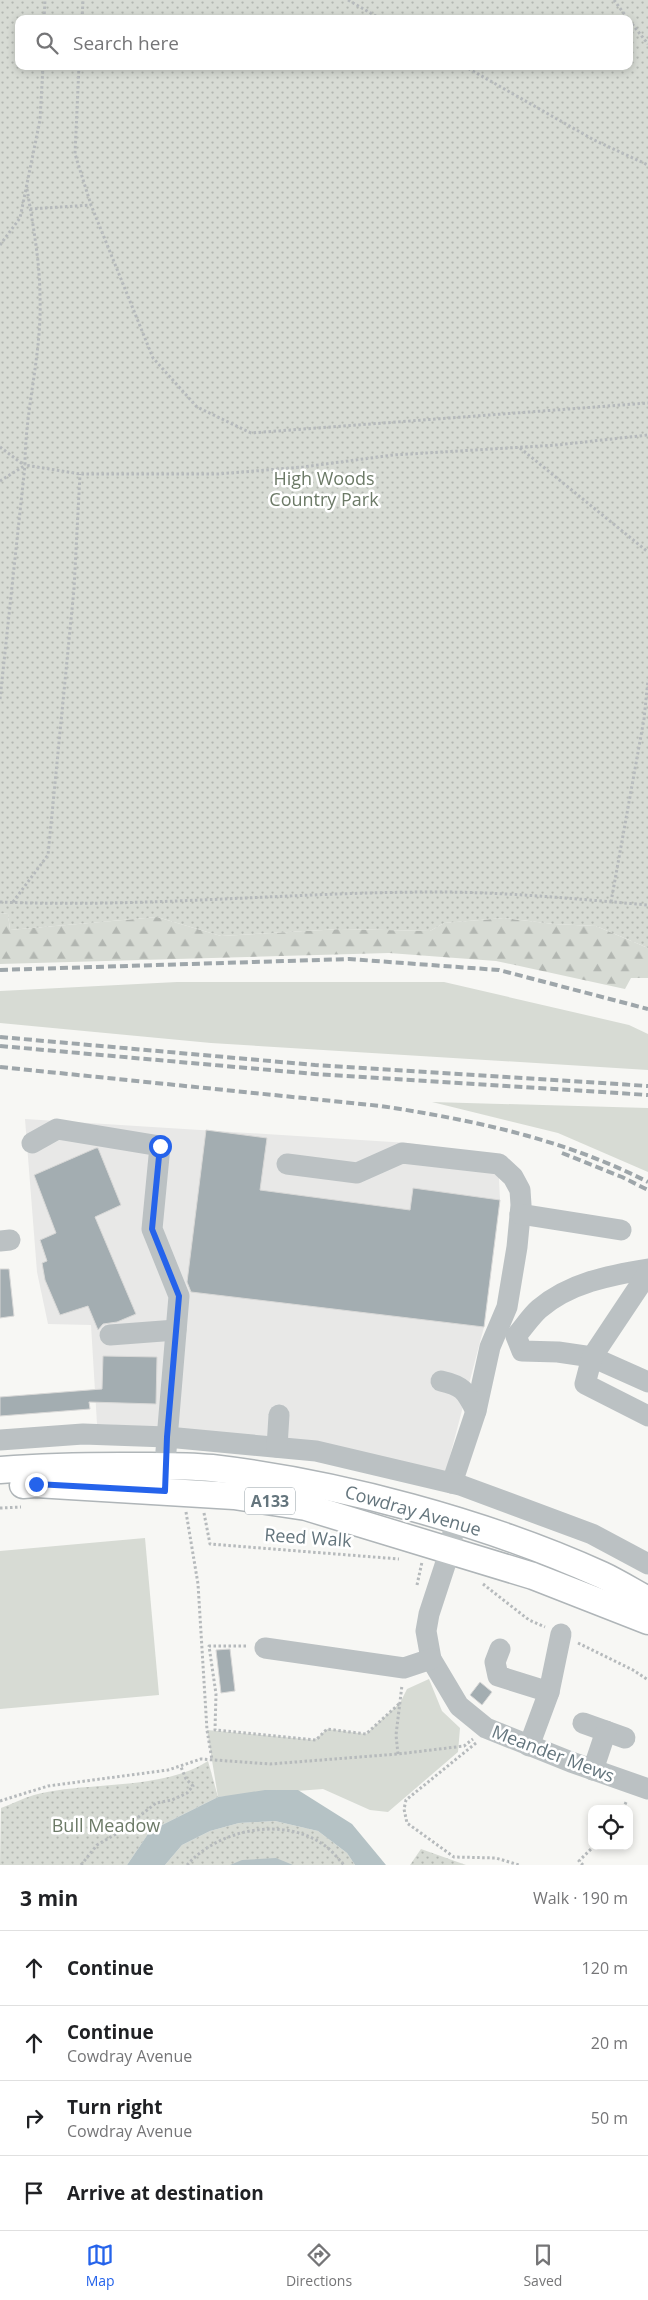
<!DOCTYPE html>
<meta charset="utf-8">
<style>
body{margin:0;font-family:"Open Sans",sans-serif;background:#f6f6f6;color:#202124}
.controls{position:absolute;right:15px;bottom:15px;display:grid;overflow:hidden;border-radius:10px;box-shadow:0 2px 8px #0003}
.controls button{width:45px;height:45px;display:grid;place-items:center;padding:0;border:0;border-bottom:1px solid #e0e0e0;background:#fff;color:#202124;font:25px sans-serif}
.stop{position:absolute;width:15px;height:15px;margin:-11px;border:4px solid #2563eb;border-radius:50%;background:#fff}
.stop.end{background:#2563eb;border-color:#fff;box-shadow:0 1px 5px #0008}
.list{margin:0;padding:0;list-style:none}
h2{display:flex;justify-content:space-between;align-items:center;height:65px;margin:0;padding:0 20px;font-size:21px}
h2 small{font-size:16px;font-weight:400;color:#757577}
.list li{display:grid;grid-template-columns:32px 1fr auto;gap:15px;align-items:center;box-sizing:border-box;height:75px;padding:0 20px;border-top:1px solid #e0e0e0}
.list b{display:block;font-size:19px;white-space:nowrap}
.list p{margin:0;font-size:16px;white-space:nowrap;color:#757577}
.list em{font-size:16px;font-style:normal;color:#757577}
.icon{flex:none;width:28px;height:28px;fill:none;stroke:currentColor;stroke-width:2;stroke-linecap:round;stroke-linejoin:round}
.map{position:relative;flex:none;width:648px;height:1865px;overflow:hidden}
.search{position:absolute;background:#fff;box-shadow:0 2px 8px #0003;left:15px;right:15px;top:15px;height:55px;display:flex;align-items:center;gap:12px;box-sizing:border-box;padding:0 18px;border-radius:10px;color:#757577;font-size:19px}
.sheet{height:365px;background:#fff}
nav{display:flex;justify-content:space-around;align-items:center;box-sizing:border-box;height:70px;border-top:1px solid #e0e0e0;background:#fff;font-size:14px;color:#757577}
nav a{display:grid;justify-items:center;gap:2px}
nav .on{color:#2563eb}
.map>svg:first-child{display:block}
.built{fill:#e8e8e7}
.green{fill:#d7dbd4}
.forest{fill:url(#forest-firs)}
.park{fill:url(#park-dots);fill-rule:evenodd}
.water{fill:#b5c2c5}
.building{fill:#a3adb1;stroke:#d8d8d7}
.lines{fill:none;stroke-linecap:round;stroke-linejoin:round}
.major-casing{stroke:#afb5b8;stroke-width:29}
.path{stroke:#b6babc;stroke-width:3;stroke-dasharray:2.5 2.5;stroke-linecap:butt}
.minor{stroke:#bbc1c3;stroke-width:21}
.major{stroke:#fff;stroke-width:26}
.rail{stroke:#9ea6aa;stroke-width:4;stroke-dasharray:8 4;stroke-linecap:butt}
.route{stroke:#2563eb;stroke-width:6}
.labels{text-anchor:middle;stroke-width:5;stroke-linejoin:round;paint-order:stroke}
.shield{fill:#fff;stroke:#929ea4;stroke-width:1}
.shield-label{font-size:16px;font-weight:bold;fill:#64757d}
.park-label{font-size:18px;fill:#6c7a67;stroke:#fff}
.street-label{font-size:18px;fill:#64757d;stroke:#fff}
</style>
<div class="map">
<svg width="648" height="1865" viewBox="0 0 648 1865">
<defs>
<pattern id="forest-firs" width="22" height="20" patternUnits="userSpaceOnUse" patternTransform="scale(1.25)"><rect width="22" height="20" fill="#d7dbd4"/><path d="M5 1l3.5 6h-7zM16 11l3.5 6h-7z" fill="#b2b6b1"/></pattern>
<pattern id="park-dots" width="8" height="8" patternUnits="userSpaceOnUse" patternTransform="scale(1.25)"><rect width="8" height="8" fill="#d7dbd4"/><path d="M2 2h.1M6 6h.1" fill="none" stroke="#b2b6b1" stroke-width="1.8" stroke-linecap="round"/></pattern>
</defs>
<rect width="100%" height="100%" fill="#f7f7f4"/>
<!-- built -->
<path class="built" d="M25,1119L408,1143L498,1157L500,1200L484,1327L446,1471L173,1428L97,1424L91,1325L48,1324L37,1272Z"/>
<!-- green -->
<g class="green">
<path d="M177,982H444L629,1025L648,1034V1070L211,1043L0,1023V991Z"/>
<path d="M432,1102L648,1108V1172L558,1133Z"/>
<path d="M145,1538L159,1695L0,1709V1551Z"/>
<path d="M429,1679L442,1711L460,1728L458,1752L388,1812L370,1810L323,1789L218,1797L207,1730L315,1740L327,1729L366,1734L400,1703L407,1689Z"/>
</g>
<!-- forest -->
<path class="forest" d="M0,913L8,914L10,930L157,917L221,936L341,929L430,931L444,923L504,918L554,924L596,926L648,948V978H631L625,989L496,961L389,953L0,964Z"/>
<!-- park -->
<g class="park">
<path d="M0,0H648V948L596,926L554,924L504,918L444,923L430,931L341,929L221,936L157,917L10,930L8,914L0,913ZM19,19H629V66H19Z"/>
<path d="M208,1761L218,1797L150,1831L127,1865H0L1,1808C12,1804 23,1798 34,1795C86,1781 162,1791 208,1761Z"/>
<path d="M275,1821L318,1831L347,1853L355,1865H165L182,1845L210,1831L239,1823Z"/>
<path d="M421,1849L466,1865H410Z"/>
</g>
<!-- water -->
<g class="water">
<path d="M265,1790H298L352,1824L386,1865H355L347,1853L318,1831L275,1821L239,1823L210,1831L182,1845L165,1865H127L150,1831L218,1797Z"/>
<path d="M276,1858L293,1865H230L242,1860Z"/>
</g>
<!-- building -->
<g class="building">
<path d="M206,1130L267,1138L260,1190L410,1210L413,1188L500,1200L484,1327L191,1292L187,1282Z"/>
<path d="M96,1148H98L121,1205L95,1217L136,1314L117,1322L103,1324L98,1330L88,1306L60,1315L45,1280L42,1263L47,1261L40,1240L56,1233L34,1175Z"/>
<path d="M0,1269H9L14,1316L0,1318Z"/>
<path d="M103,1356L157,1357L156,1404L89,1402L90,1409L0,1416V1397L102,1389Z"/>
<path d="M230,1649L235,1691L221,1693L216,1650Z"/>
<path d="M480,1682L492,1692L482,1705L470,1695Z"/>
</g>
<g class="lines">
<!-- major casing -->
<g class="major-casing">
<g id="major">
<path d="M0,1470C40,1467 81,1466 121,1466C151,1466 182,1465 212,1468C339,1483 485,1522 602,1575C617,1582 633,1592 648,1600"/>
<path d="M23,1485L36,1484L234,1496L306,1507L533,1576L648,1621"/>
</g>
</g>
<!-- path -->
<g class="path">
<path d="M348,0L381,19"/>
<path d="M614,0L628,19"/>
<path d="M44,19L45,0"/>
<path d="M82,19L83,0"/>
<path d="M629,20L648,44"/>
<path d="M79,66L75,154L91,205L153,358L197,407L251,433L648,403"/>
<path d="M464,66L594,140L648,165"/>
<path d="M27,189C33,225 40,262 40,298C42,354 25,409 25,465L80,474H218L303,467L393,455L557,445L648,435"/>
<path d="M30,209L91,205"/>
<path d="M0,245L20,218L40,120L43,66"/>
<path d="M0,447L24,465"/>
<path d="M520,448L648,552"/>
<path d="M0,481L24,466"/>
<path d="M0,699L25,465"/>
<path d="M0,902C145,908 291,892 436,892C507,892 577,899 648,905"/>
<path d="M13,902L48,855L74,589L80,474"/>
<path d="M611,902L644,719L648,680"/>
<path d="M0,1508L21,1507"/>
<path d="M186,1512L198,1584L207,1730L212,1760"/>
<path d="M204,1513L210,1544L399,1559"/>
<path d="M483,1584L529,1620L545,1627"/>
<path d="M417,1585L422,1562"/>
<path d="M578,1643L633,1670L648,1680"/>
<path d="M246,1646H209L216,1694L215,1730L316,1740L327,1729L366,1734L400,1703"/>
<path d="M476,1743L406,1800L404,1809L407,1823L454,1857L496,1858L519,1865"/>
<path d="M398,1754L396,1735L402,1685"/>
<path d="M0,1801L48,1786L168,1770L201,1759L270,1764L398,1754L464,1746L473,1739"/>
<path d="M623,1809L627,1800"/>
<path d="M81,1865L97,1845L121,1831L156,1803L172,1800L187,1793L193,1786L186,1779L181,1767"/>
<path d="M187,1865C220,1828 287,1815 328,1848C334,1853 339,1860 344,1865"/>
<path d="M583,1865L579,1861L594,1846"/>
</g>
<!-- minor -->
<g class="minor">
<path d="M32,1143L57,1129L160,1146L152,1229L179,1296L166,1451"/>
<path d="M287,1164L357,1173L402,1153L499,1164L513,1177L520,1190L521,1205L517,1247L507,1307L490,1347L476,1411L452,1483"/>
<path d="M520,1214L621,1230"/>
<path d="M0,1241L10,1240"/>
<path d="M648,1269C610,1275 569,1283 539,1309C531,1316 524,1327 516,1336L522,1351L558,1352L592,1357L648,1382"/>
<path d="M648,1273L592,1357L585,1384L648,1416"/>
<path d="M110,1335L176,1330"/>
<path d="M441,1381C464,1386 466,1392 476,1411"/>
<path d="M0,1440L83,1434L167,1437L316,1451L460,1485L592,1534L648,1564"/>
<path d="M277,1447L279,1415"/>
<path d="M455,1521L450,1550L429,1614L426,1631L431,1659L459,1706L486,1728L571,1762L648,1789"/>
<path d="M265,1648L404,1668L431,1659"/>
<path d="M500,1649L495,1662L498,1676L549,1692"/>
<path d="M583,1723L625,1738"/>
<path d="M529,1746L549,1692L561,1634"/>
<path d="M593,1770L606,1731"/>
</g>
<!-- major -->
<use href="#major" class="major"/>
<!-- rail -->
<g class="rail">
<path d="M0,970L349,959L499,970L648,1009"/>
<path d="M0,1037L315,1065L648,1086"/>
<path d="M0,1046L315,1074L648,1095"/>
<path d="M0,1067L381,1106C473,1120 564,1139 648,1182"/>
<path d="M562,1153L622,1177L648,1190"/>
</g>
</g>
<g class="lines">
<!-- route -->
<path class="route" d="M36,1484L165,1491L167,1437L179,1296L152,1229L160,1146"/>
</g>
<g class="labels">
<!-- shield labels -->
<rect class="shield" x="245" y="1487.5" width="50" height="27" rx="4"/>
<g class="shield-label">
<text x="270" y="1507">A133</text>
</g>
<!-- park labels -->
<g class="park-label">
<text x="324" y="485">High Woods<tspan x="324" dy="21">Country Park</tspan></text>
<text x="106" y="1832">Bull Meadow</text>
</g>
<!-- street labels -->
<g class="street-label">
<text transform="translate(413 1511) rotate(16)" y="6">Cowdray Avenue</text>
<text transform="translate(308 1538) rotate(4)" y="6">Reed Walk</text>
<text transform="translate(553 1754) rotate(21)" y="6">Meander Mews</text>
</g>
</g>
</svg>
<div class="controls">
<button><svg class="icon" aria-label="locate" viewBox="0 0 24 24"><circle cx="12" cy="12" r="6"/><path d="M12 2v4M12 18v4M2 12h4M18 12h4"/></svg></button>
</div>
<div class="stop" style="left:160px;top:1146px"></div>
<div class="stop end" style="left:36px;top:1484px"></div>
<div class="search"><svg class="icon" aria-label="search" viewBox="0 0 24 24"><circle cx="10" cy="10" r="6"/><path d="M15 15l6 6"/></svg>Search here</div>
</div>
<section class="sheet">
<h2>3 min<small>Walk · 190 m</small></h2>
<ul class="list">
<li><svg class="icon" aria-label="ahead" viewBox="0 0 24 24"><path d="M12 20V5M6 11l6-6 6 6"/></svg><div><b>Continue</b></div><em>120 m</em></li>
<li><svg class="icon" aria-label="ahead" viewBox="0 0 24 24"><path d="M12 20V5M6 11l6-6 6 6"/></svg><div><b>Continue</b><p>Cowdray Avenue</p></div><em>20 m</em></li>
<li><svg class="icon" aria-label="right" viewBox="0 0 24 24"><path d="M7 20v-9h11M14 6l5 5-5 5"/></svg><div><b>Turn right</b><p>Cowdray Avenue</p></div><em>50 m</em></li>
<li><svg class="icon" aria-label="arrive" viewBox="0 0 24 24"><path d="M6 21V4h12l-3 4 3 4H6"/></svg><div><b>Arrive at destination</b></div></li>
</ul>
</section>
<nav>
<a class="on"><svg class="icon" aria-label="map" viewBox="0 0 24 24"><path d="M3 6l6-2 6 2 6-2v14l-6 2-6-2-6 2zM9 4v14M15 6v14"/></svg>Map</a>
<a><svg class="icon" aria-label="directions" viewBox="0 0 24 24"><path d="M12 3l9 9-9 9-9-9zM9 14v-3h6M13 9l2 2-2 2"/></svg>Directions</a>
<a><svg class="icon" aria-label="saved" viewBox="0 0 24 24"><path d="M7 4h10v16l-5-4-5 4z"/></svg>Saved</a>
</nav>
